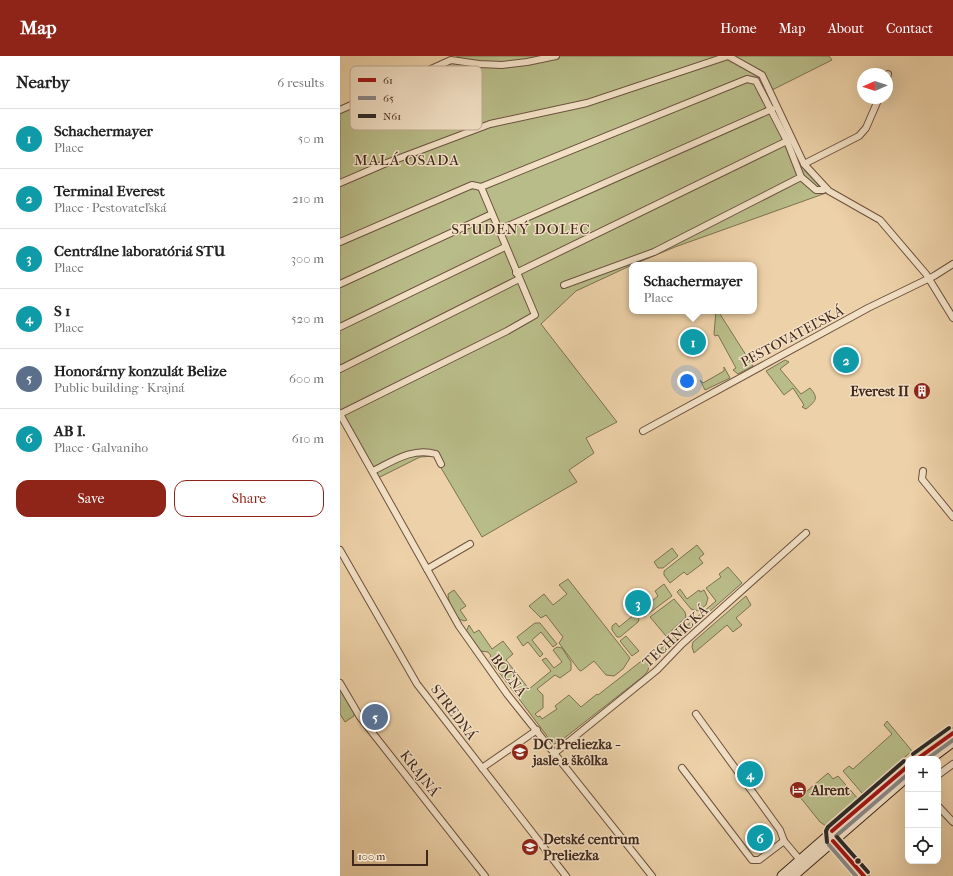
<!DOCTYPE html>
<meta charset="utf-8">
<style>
body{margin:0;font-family:"IM FELL French Canon",serif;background:#f2f2f2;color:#222}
.controls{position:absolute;right:12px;bottom:12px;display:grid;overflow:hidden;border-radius:8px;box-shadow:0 4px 16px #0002}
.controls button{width:36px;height:36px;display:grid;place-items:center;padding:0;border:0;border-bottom:1px solid #e0e0e0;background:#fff;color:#222;font:20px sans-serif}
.compass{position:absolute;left:517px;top:12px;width:36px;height:36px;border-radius:50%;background:#fff;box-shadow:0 4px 16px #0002;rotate:267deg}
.scale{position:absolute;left:12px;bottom:10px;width:76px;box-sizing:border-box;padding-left:4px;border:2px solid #41281c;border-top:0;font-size:11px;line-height:14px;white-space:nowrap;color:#41281c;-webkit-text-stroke:3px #f3e1c6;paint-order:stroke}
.you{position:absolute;left:347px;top:325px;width:14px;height:14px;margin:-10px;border:3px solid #fff;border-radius:50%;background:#1a73e8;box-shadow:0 0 0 6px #1a73e833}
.badge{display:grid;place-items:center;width:26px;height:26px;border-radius:50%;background:#8f2418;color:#fff;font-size:13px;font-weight:700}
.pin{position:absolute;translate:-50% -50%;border:2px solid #fff;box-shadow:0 1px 4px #0006}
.popup{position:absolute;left:289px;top:206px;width:128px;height:52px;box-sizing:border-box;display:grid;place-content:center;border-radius:8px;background:#fff;filter:drop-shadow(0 1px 3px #0005);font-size:13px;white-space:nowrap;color:#767676}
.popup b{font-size:15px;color:#222}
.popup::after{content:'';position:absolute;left:50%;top:100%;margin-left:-8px;border:8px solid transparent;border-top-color:#fff}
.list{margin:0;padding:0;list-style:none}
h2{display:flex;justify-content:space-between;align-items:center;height:52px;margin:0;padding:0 16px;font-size:17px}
h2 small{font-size:13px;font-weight:400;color:#767676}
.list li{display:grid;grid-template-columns:26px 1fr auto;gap:12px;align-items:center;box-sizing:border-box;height:60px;padding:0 16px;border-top:1px solid #e0e0e0}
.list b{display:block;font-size:15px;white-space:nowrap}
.list p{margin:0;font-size:13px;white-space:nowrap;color:#767676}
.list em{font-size:13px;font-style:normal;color:#767676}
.actions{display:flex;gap:8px;padding:12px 16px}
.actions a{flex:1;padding:9px 0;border:1px solid #8f2418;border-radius:12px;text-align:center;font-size:14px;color:#8f2418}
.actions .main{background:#8f2418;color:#fff}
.icon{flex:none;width:22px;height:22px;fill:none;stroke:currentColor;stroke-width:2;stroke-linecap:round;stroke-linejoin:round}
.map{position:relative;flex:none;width:613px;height:820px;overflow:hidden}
header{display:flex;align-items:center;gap:24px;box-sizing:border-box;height:56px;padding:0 20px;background:#8f2418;color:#fff}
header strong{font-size:19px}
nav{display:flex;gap:22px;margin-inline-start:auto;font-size:14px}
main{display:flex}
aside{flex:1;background:#fff}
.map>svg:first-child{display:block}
.green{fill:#b8bc88;stroke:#7c7252}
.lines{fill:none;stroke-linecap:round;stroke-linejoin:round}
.street-casing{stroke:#6c523f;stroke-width:8}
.secondary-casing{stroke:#41281c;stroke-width:11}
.street{stroke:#f3e1c6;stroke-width:6}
.secondary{stroke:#f3e1c6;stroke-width:9}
.bus-1-casing{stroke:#f3e1c6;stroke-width:7}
.bus-2-casing{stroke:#f3e1c6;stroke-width:7}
.bus-3-casing{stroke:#f3e1c6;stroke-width:7}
.bus-1{stroke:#a21517;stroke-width:4}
.bus-2{stroke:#898989;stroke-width:4}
.bus-3{stroke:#2b2a29;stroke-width:4}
.bus-dot{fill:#41281c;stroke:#f3e1c6;stroke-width:1.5}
.labels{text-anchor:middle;stroke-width:3;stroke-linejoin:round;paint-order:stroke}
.street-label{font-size:14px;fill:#41281c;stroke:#f3e1c6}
.poi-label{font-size:14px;font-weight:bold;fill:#41281c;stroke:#f3e1c6;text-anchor:start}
.neighbourhood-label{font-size:15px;letter-spacing:1px;fill:#41281c;stroke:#f3e1c6}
.key{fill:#f3e1c6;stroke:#beaa93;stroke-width:1}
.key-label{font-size:11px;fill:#41281c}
</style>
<header>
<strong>Map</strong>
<nav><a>Home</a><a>Map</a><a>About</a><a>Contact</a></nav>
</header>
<main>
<aside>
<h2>Nearby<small>6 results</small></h2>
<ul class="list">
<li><span class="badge" style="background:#0f9aa8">1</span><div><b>Schachermayer</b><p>Place</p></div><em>50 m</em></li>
<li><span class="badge" style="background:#0f9aa8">2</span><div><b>Terminal Everest</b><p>Place · Pestovateľská</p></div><em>210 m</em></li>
<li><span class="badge" style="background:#0f9aa8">3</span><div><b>Centrálne laboratóriá STU</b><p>Place</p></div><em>300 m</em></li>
<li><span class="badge" style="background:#0f9aa8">4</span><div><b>S 1</b><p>Place</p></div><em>520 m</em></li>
<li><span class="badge" style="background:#5c6f8a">5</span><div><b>Honorárny konzulát Belize</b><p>Public building · Krajná</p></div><em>600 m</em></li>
<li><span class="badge" style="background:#0f9aa8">6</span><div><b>AB I.</b><p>Place · Galvaniho</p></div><em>610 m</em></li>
</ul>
<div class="actions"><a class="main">Save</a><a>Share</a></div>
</aside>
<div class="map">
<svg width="613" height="820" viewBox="0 0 613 820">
<rect width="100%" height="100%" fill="#edd1a8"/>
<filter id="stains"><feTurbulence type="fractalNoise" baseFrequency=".005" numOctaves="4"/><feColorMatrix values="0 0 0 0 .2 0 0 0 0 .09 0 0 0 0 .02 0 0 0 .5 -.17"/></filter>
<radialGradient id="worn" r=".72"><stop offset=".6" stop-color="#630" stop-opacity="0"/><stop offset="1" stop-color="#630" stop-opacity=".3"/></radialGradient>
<!-- green -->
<g class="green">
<path d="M119,0H489L492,4L428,36L465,115L486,137L335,191L292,209L236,235L201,268L277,366L246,382L254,397L229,414L237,426L142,481L94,400L80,401L34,424L0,362V51Z"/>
<path d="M376,255H378L413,310L398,318L393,314L396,312L378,279L375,280L374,278Z"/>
<path d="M445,304L449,306L440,313L461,338L470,332C479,342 476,345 466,353L462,351L464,349L453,332L444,339L426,315Z"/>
<path d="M384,311L390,322L365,334L360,324L363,327L384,315Z"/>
<path d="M357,489L364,498L359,502L363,507L347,519L344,516L330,527L324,519V515Z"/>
<path d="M332,492L338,500L323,512H318L314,506Z"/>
<path d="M388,511L402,527L361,563L357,561L376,545L366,532L381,521L379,518Z"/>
<path d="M228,523L290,602L283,613L274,620L266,619L254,605L241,615L239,614L219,587L223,581L206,559L201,562L189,550L204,538L213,549L227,538L219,529Z"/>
<path d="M324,528L332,540L304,561L300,555L318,540L315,535Z"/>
<path d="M340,533L347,543L359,534L360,536L364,534L368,542L366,549L358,555L351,553L337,536Z"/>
<path d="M114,534L126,550L120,554L127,564L124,565C113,562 109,549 108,538Z"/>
<path d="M406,540L411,549L396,562L402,569L393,576L387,569L354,597L352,591L353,586Z"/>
<path d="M334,543L345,556L346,561L326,580L310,561Z"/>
<path d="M295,558L299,563L298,566L280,581H277L272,574V570L276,567L279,571Z"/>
<path d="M352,565L353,570L316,602V597Z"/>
<path d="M195,567H200L217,588L213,591L201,576L192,584L203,598L200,601L188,586L183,590L177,581Z"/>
<path d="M129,569L134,577L139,574L152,593L163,585L173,598L166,604L189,633L211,615L202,604L206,602L214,612L222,606L213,594L217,591L222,592L231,606V614L220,622L215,619L197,633L203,639V652L195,658L198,661L200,660L202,663L217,653L215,650L229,639L241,651L257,638L258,639L304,603C312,611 309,615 301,622L218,687L213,688L149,603L151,600L148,596L140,595L126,576Z"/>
<path d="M286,580L299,595L292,600L280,585Z"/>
<path d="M0,633L14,657V660L5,666L0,658Z"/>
<path d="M547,665L572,695L522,737L503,715L509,710L513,713L552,678L544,669Z"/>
<path d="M488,717L493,723L498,720L519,744L517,748L489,772L480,766L460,741Z"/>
</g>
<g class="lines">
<!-- street casing -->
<g class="street-casing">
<g id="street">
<path d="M388,0L422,19L464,108L489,135L540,164L586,218L613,262"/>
<path d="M547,21L548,18"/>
<path d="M0,54L111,4L139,8L162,9L187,6L216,0"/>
<path d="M464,108L519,80L526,72L539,42"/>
<path d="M0,127L44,108L150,68L247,47L388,0"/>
<path d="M159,174L432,53"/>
<path d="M0,186L132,129L141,131L407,23L416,25L447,85L461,121L476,134H483"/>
<path d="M176,217L447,85"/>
<path d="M0,228L152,158"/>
<path d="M224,229L314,196L461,121"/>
<path d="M0,271L165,191"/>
<path d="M0,313L179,223"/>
<path d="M0,358L119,570L167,638L312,820"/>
<path d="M0,358L167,275L195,259L141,131"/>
<path d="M303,375L528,252L594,220L613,208"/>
<path d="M33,415C53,405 73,391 96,398L101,408"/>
<path d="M583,415L582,423L613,461"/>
<path d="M0,494L77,628L226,820"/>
<path d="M87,513L130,488"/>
<path d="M0,627L20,661L145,820"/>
<path d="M356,658L440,774L444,785L460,804"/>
<path d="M216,696L317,614L342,588L466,477"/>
<path d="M142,712L197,674"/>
<path d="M342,712L412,804H419L444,785"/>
<path d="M598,719L613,708"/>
<path d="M598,750L613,766"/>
</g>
</g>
<!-- secondary casing -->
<g class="secondary-casing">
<g id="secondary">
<path d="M577,703L613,677"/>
<path d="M590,703L613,686"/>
<path d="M493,785L524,820"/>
<path d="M442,820L568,710"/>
<path d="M453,820L568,720"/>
</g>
</g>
<!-- street -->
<use href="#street" class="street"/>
<!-- secondary -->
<use href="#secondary" class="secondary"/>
<!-- bus-1 casing -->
<g class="bus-1-casing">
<g id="bus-1">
<path d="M577,703L613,677"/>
<path d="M492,775L568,710"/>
<path d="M493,785L524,820"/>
</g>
</g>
<!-- bus-2 casing -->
<g class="bus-2-casing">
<g id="bus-2">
<path d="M587,703L613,684"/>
<path d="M496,780L568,718"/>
<path d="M489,789L516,820"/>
</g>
</g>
<!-- bus-3 casing -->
<g class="bus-3-casing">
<g id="bus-3">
<path d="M573,698L609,672"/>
<path d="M497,781L528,816"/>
<path d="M487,786L486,775L488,771L564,705"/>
</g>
</g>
<!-- bus-1 -->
<use href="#bus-1" class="bus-1"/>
<!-- bus-2 -->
<use href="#bus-2" class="bus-2"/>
<!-- bus-3 -->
<use href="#bus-3" class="bus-3"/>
</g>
<!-- icons -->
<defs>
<g id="building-disc" transform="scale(0.9)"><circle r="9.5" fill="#8f2418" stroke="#f3e1c6"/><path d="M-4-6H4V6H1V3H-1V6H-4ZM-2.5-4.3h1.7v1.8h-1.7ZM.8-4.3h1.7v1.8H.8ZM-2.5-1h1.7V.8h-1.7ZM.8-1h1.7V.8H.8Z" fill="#fff"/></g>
<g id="school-disc" transform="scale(0.9)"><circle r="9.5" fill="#8f2418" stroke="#f3e1c6"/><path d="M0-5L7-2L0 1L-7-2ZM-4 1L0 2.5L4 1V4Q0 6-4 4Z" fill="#fff"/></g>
<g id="hotel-disc" transform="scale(0.9)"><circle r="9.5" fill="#8f2418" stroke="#f3e1c6"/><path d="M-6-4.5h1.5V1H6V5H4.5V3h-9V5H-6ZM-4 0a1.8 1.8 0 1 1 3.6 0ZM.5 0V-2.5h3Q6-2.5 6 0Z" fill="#fff"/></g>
</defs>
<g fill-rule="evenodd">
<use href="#building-disc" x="582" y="335"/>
<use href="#school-disc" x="180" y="696"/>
<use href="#hotel-disc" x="458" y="734"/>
<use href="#school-disc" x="190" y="791"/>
</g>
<!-- markers -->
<circle class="bus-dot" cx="518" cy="805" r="3.5"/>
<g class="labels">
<!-- street labels -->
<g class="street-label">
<text transform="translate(452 280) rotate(-28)" y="5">PESTOVATEĽSKÁ</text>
<text transform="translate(335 580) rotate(-43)" y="5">TECHNICKÁ</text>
<text transform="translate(169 619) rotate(53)" y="5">BOČNÁ</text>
<text transform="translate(114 656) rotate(53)" y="5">STREDNÁ</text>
<text transform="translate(80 717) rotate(52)" y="5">KRAJNÁ</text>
</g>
<!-- poi labels -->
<g class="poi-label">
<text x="569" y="340" text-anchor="end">Everest II</text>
<text x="193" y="693">DC Preliezka -<tspan x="193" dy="16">jasle a škôlka</tspan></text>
<text x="471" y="739">Alrent</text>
<text x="203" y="788">Detské centrum<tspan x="203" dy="16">Preliezka</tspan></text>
</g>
<!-- neighbourhood labels -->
<g class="neighbourhood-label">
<text x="67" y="109">MALÁ OSADA</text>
<text x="181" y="178">STUDENÝ DOLEC</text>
</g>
</g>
<!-- legend -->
<rect x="10" y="10" width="132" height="64" rx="6" class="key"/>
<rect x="18" y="22" width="18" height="4" fill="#a21517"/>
<rect x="18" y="40" width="18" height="4" fill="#898989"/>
<rect x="18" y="58" width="18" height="4" fill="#2b2a29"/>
<g class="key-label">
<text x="43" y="28">61</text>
<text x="43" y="46">65</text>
<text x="43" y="64">N61</text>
</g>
<rect width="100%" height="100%" filter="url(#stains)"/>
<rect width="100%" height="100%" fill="url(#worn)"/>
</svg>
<div class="controls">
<button>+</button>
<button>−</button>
<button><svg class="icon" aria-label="locate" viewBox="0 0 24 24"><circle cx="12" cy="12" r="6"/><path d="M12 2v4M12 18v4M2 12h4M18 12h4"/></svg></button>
</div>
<svg class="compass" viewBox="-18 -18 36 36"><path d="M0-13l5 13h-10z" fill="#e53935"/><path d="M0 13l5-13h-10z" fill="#767676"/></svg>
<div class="scale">100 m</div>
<div class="you"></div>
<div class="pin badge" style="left:353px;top:286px;background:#0f9aa8">1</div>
<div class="popup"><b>Schachermayer</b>Place</div>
<div class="pin badge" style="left:506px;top:304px;background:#0f9aa8">2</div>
<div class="pin badge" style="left:298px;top:547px;background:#0f9aa8">3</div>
<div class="pin badge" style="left:410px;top:718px;background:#0f9aa8">4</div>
<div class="pin badge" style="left:35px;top:661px;background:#5c6f8a">5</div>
<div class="pin badge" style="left:420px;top:782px;background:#0f9aa8">6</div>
</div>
</main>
